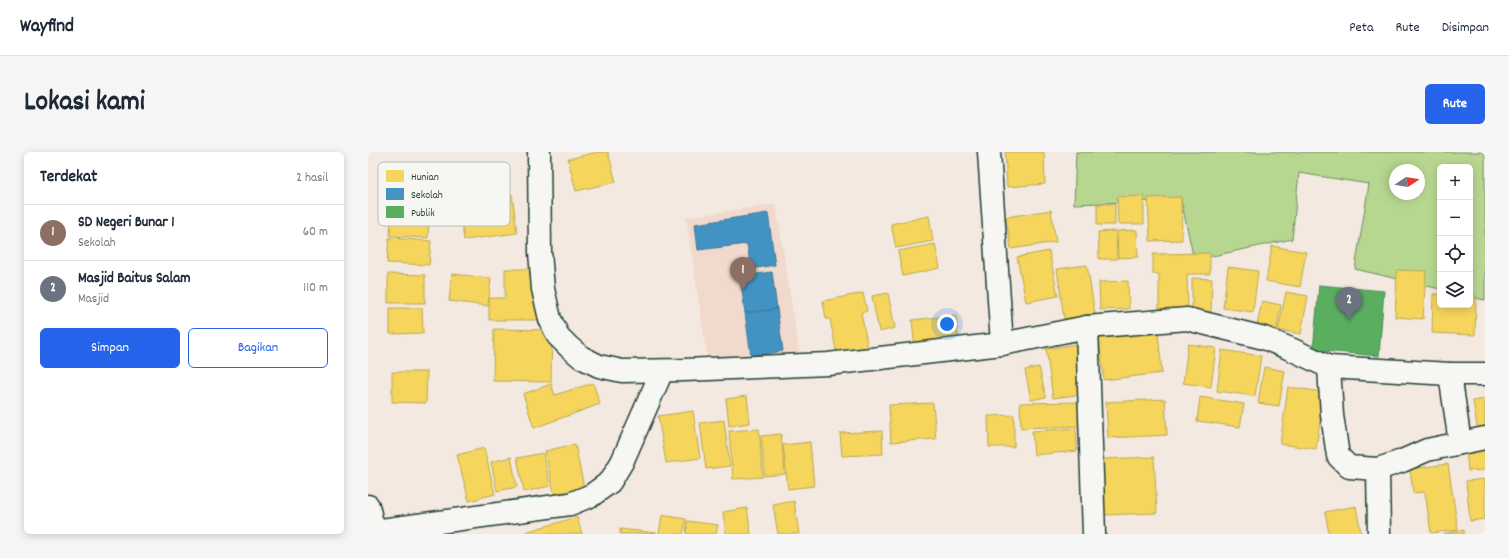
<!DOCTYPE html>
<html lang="id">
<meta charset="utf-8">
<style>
body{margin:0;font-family:Dekko,sans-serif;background:#f6f6f7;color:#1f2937}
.controls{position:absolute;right:12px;top:12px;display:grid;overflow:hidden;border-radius:6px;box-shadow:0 2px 10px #0003}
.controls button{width:36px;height:36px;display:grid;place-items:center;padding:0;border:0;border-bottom:1px solid #e0e1e3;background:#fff;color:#1f2937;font:20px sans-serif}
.compass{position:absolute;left:1021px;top:12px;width:36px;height:36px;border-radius:50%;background:#fff;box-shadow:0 2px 10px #0003;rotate:78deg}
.you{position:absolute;left:579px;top:172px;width:14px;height:14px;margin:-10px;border:3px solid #fff;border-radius:50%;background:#1a73e8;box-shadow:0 0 0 6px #1a73e833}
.badge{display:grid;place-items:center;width:26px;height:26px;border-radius:50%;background:#2563eb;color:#fff;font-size:13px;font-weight:700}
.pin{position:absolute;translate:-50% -33px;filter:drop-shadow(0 1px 2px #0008)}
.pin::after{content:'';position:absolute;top:21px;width:14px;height:12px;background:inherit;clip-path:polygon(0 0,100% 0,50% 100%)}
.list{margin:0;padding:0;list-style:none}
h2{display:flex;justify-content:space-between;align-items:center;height:52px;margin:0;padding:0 16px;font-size:17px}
h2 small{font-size:13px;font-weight:400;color:#747a83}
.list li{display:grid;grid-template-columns:26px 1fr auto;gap:12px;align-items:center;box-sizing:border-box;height:56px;padding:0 16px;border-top:1px solid #e0e1e3}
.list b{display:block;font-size:15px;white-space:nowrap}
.list p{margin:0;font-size:13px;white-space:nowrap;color:#747a83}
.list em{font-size:13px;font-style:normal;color:#747a83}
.actions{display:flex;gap:8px;padding:12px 16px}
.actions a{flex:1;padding:9px 0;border:1px solid #2563eb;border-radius:6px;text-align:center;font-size:14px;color:#2563eb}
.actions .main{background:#2563eb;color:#fff}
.icon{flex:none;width:22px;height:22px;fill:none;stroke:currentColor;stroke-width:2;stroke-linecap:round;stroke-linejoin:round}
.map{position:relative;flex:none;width:1117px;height:382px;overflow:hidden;border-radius:6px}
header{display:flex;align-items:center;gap:24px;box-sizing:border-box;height:56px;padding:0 20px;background:#fff;border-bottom:1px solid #e0e1e3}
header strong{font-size:19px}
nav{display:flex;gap:22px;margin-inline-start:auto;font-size:14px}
.intro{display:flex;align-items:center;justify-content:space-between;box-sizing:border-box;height:96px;padding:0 24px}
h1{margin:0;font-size:28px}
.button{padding:10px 18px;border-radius:6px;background:#2563eb;color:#fff;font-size:14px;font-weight:700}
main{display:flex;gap:24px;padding:0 24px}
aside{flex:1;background:#fff;border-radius:6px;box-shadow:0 2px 10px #0003}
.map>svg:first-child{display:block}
.built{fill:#f1d9cd}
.green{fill:#b7d790;stroke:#6b8a62;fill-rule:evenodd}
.homes{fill:#f6d55c;stroke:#b6a750}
.schools{fill:#4393c3;stroke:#387998}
.public{fill:#5aae61;stroke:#488c54}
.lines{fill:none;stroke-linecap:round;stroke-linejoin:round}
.minor-casing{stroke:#1f3d34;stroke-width:25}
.minor{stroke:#f6f6f2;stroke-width:22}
.key{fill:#f6f6f2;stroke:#b6beb9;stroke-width:1}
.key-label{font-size:11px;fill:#1f3d34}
</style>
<header>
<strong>Wayfind</strong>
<nav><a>Peta</a><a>Rute</a><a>Disimpan</a></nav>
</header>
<div class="intro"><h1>Lokasi kami</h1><a class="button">Rute</a></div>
<main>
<aside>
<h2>Terdekat<small>2 hasil</small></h2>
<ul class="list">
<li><span class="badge" style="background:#8d6e63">1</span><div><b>SD Negeri Bunar 1</b><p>Sekolah</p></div><em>60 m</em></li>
<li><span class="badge" style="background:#6b7280">2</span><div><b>Masjid Baitus Salam</b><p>Masjid</p></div><em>110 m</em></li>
</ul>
<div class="actions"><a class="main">Simpan</a><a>Bagikan</a></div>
</aside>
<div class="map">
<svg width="1117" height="382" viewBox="0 0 1117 382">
<rect width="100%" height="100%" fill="#f4e9e1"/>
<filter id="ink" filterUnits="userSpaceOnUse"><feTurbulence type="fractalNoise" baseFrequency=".025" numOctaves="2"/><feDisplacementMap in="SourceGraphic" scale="8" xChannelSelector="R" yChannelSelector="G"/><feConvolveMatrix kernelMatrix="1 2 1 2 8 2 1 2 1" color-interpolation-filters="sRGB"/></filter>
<g filter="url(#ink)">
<!-- built -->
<path class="built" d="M408,52L433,212L342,225L318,65Z"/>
<!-- green -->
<path class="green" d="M708,0H1117V148L1102,145V15H1072V137L987,117L1001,32L931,21L924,87L826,108L813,48L706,52ZM1027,18H1051V42H1027Z"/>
<!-- homes -->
<g class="homes">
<path d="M230,0H240L248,30L208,39L200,7Z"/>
<path d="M637,0H676L677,32L639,35Z"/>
<path d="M144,42L149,81L96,88L91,49Z"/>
<path d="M776,44V72H750L749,45Z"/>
<path d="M24,45L62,48L60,86L22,84Z"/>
<path d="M813,45L814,88L782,89L780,46Z"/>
<rect x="729" y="52" width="18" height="21"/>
<path d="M683,58L688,90L643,97L638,65Z"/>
<path d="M561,64L565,89L528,96L523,72Z"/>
<path d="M769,78L770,105L750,106L749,79Z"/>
<path d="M748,79L749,107H731L730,80Z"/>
<path d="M21,86L63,89L61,113L19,111Z"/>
<path d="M567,92L572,116L535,124L530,99Z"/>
<path d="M904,94L938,100L932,135L898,129Z"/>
<path d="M681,99L690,144L658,150L649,105Z"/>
<path d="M842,101V122H819L820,157H791V122H785V102Z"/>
<path d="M719,113L727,162L696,167L689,117Z"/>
<path d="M860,115L890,119L885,160L855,156Z"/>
<path d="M137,117H173V168H121V146H137Z"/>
<path d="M1029,118L1058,119L1055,167L1027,165Z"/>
<path d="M20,122L57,123V151H20Z"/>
<path d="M84,122L123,126L120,154L81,149Z"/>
<path d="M824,126L844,127L843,160L824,159Z"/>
<path d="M760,129L761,157L732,158L731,130Z"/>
<path d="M918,140L940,144L933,182L910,178Z"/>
<path d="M495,141L499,159L493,161L501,201L470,208L462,167H458L455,149Z"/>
<path d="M520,141L527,176L511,180L504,144Z"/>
<path d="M1065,142H1072V153H1102V143L1108,144L1107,183L1064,181Z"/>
<path d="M894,149L913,153L908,182L888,178Z"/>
<path d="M22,156H54L55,181L22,182Z"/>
<path d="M588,163L591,193L547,198L544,168Z"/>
<path d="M126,177L184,178L183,230L125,229Z"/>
<path d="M790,180L794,221L736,228L731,186Z"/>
<path d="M710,192L717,242L685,246L678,197Z"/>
<path d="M820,192L848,196L843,235L815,231Z"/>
<path d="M854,198L893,204L887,244L849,239Z"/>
<path d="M671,215L678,245L663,248L657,218Z"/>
<path d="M896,215L917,219L911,254L890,251Z"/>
<path d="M24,220H59L58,251L24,250Z"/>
<path d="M225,231L232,252L166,276L155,242L183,232L187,243Z"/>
<path d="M920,235L956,240L948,297L912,292Z"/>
<path d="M379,244L382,271L361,274L358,247Z"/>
<path d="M832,245L876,252L872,275L829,269Z"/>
<path d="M797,247L799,283L740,286L738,250Z"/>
<path d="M1117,247V279L1110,280L1105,249Z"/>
<path d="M711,250L712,274L653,276L652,251Z"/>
<path d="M565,251L568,287L523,290L521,253Z"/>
<path d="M325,259L332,306L298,311L290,264Z"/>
<path d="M646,263V295H621L620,264Z"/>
<path d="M356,268L362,314L338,317L332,271Z"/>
<path d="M708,276L709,299L666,303L664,279Z"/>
<path d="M391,277L395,325L365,327L361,279Z"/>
<path d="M514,279L515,302L474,304L472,281Z"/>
<path d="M413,282L417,322L397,324L393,284Z"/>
<path d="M442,290L446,334L420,337L415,293Z"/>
<path d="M207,292L216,336L186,342L177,299Z"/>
<path d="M1117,294V318L1100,319L1098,296Z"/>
<path d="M116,296L127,342L101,349L89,303Z"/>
<path d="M175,301L182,334L156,340L149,306Z"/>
<path d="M143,305L149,335L129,339L123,310Z"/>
<path d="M786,305L789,361L736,363L734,307Z"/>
<path d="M1080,312L1090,378L1063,381L1057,340L1045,341L1042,317Z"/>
<path d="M1117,327V367L1102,369L1098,329Z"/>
<path d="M426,349L431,382H410L405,353Z"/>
<path d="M988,354L993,381L995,382H961L957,360Z"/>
<path d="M379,356L383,382H358L355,360Z"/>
<path d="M294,363L318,367L315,382H291Z"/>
<path d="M209,365L214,382H157V380Z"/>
<path d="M319,369L350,373L348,382H318Z"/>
<path d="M252,377L289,381V382H252Z"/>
<path d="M1096,378V382H1076Z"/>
</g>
<!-- schools -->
<g class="schools">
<path d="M400,61L407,113L383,117L379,92L330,98L327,72Z"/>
<path d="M404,120L409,157L377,161L372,124Z"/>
<path d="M409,157L415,199L383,204L377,161Z"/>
</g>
<!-- public -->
<path class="public" d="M951,133L1016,139L1011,204L945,198Z"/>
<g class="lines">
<!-- minor casing -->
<g class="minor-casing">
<g id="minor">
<path d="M171,0L172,100L175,137L182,167L190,184L201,195L213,205L231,214L254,219L316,218L460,212L634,192L719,175L819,167L896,186L925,198L961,215L964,263L970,304L981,315L1010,317L1034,309L1059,298L1117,286"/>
<path d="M621,0L634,192"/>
<path d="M719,175L726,382"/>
<path d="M961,215L1082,222H1117"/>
<path d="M1082,222L1092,291"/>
<path d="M1010,317L1011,382"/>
<path d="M0,354L6,379L202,352L224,343L242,330L254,310L294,219"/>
</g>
</g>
<!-- minor -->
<use href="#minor" class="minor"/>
</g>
</g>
<!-- legend -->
<rect x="10" y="10" width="132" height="64" rx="6" class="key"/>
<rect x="18" y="18" width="18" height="12" fill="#f6d55c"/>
<rect x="18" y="36" width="18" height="12" fill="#4393c3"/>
<rect x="18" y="54" width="18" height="12" fill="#5aae61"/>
<g class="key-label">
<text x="43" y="28">Hunian</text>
<text x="43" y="46">Sekolah</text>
<text x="43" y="64">Publik</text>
</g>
</svg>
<div class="controls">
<button>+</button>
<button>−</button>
<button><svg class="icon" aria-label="locate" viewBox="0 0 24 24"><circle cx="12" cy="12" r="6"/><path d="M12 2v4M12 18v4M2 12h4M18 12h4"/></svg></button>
<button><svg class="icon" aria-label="layers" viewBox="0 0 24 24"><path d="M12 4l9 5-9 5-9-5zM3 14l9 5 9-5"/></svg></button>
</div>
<svg class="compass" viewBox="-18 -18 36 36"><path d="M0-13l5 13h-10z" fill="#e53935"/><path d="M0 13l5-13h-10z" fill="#747a83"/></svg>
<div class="you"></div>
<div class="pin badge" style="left:375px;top:138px;background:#8d6e63">1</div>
<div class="pin badge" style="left:981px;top:168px;background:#6b7280">2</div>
</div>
</main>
